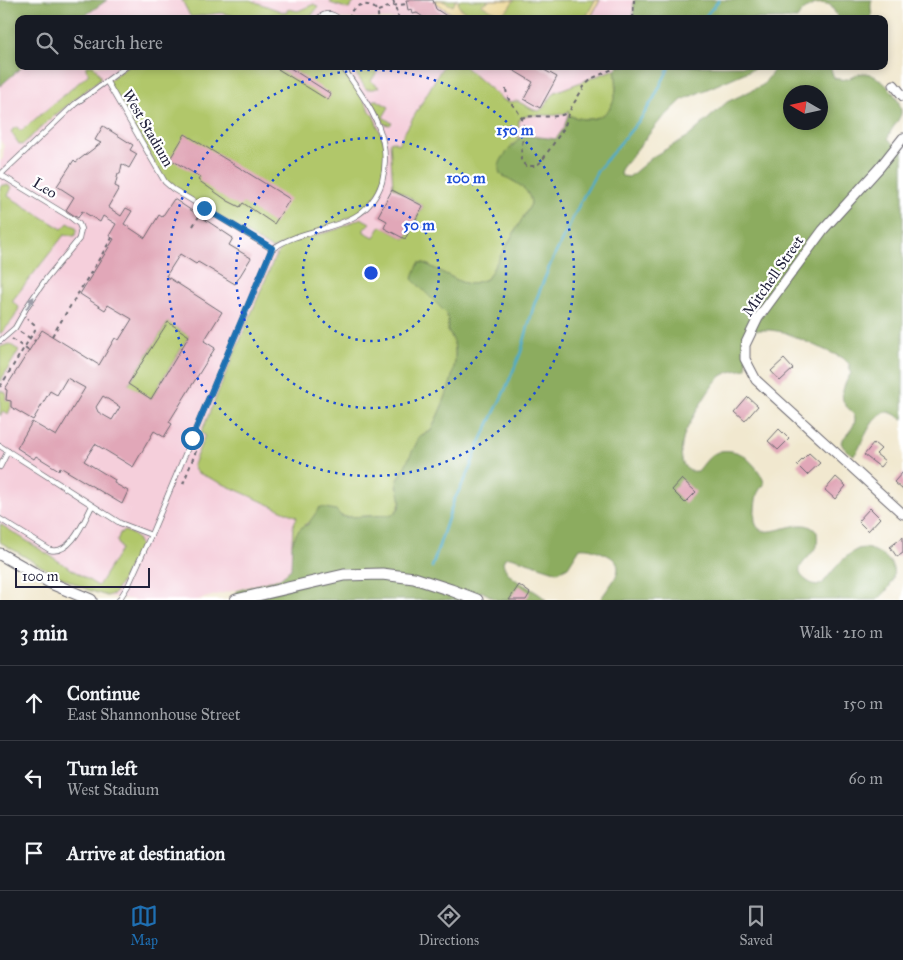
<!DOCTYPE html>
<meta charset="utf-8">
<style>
body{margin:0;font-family:"IM FELL Great Primer",serif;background:#242831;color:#f1f3f6}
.compass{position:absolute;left:783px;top:85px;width:45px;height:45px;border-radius:50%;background:#171b24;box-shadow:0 2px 8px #0003;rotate:279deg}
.scale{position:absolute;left:15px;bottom:12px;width:135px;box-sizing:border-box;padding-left:5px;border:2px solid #22223b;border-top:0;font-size:14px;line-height:18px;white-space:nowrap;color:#22223b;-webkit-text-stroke:4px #fff;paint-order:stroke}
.stop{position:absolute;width:15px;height:15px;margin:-11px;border:4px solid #1f6fb2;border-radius:50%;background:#fff}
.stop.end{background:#1f6fb2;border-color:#fff;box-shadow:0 1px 5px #0008}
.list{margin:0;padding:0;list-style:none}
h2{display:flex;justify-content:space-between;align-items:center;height:65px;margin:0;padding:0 20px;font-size:21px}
h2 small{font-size:16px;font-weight:400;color:#9ea1a6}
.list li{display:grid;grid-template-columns:32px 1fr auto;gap:15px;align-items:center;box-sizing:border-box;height:75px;padding:0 20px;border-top:1px solid #363941}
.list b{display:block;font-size:19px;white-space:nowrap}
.list p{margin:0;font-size:16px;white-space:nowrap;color:#9ea1a6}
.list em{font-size:16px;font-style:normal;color:#9ea1a6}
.icon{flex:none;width:28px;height:28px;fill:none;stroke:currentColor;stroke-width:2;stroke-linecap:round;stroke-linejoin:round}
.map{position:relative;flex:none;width:903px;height:600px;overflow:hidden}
.search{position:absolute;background:#171b24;box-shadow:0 2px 8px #0003;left:15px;right:15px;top:15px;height:55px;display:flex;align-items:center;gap:12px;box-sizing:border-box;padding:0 18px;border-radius:10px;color:#9ea1a6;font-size:19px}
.sheet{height:290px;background:#171b24}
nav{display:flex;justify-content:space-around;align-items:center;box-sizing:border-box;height:70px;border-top:1px solid #363941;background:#171b24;font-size:14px;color:#9ea1a6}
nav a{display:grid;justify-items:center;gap:2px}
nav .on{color:#1f6fb2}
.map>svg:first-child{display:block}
.built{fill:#f5cfdb}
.green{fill:#b1c76b;stroke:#6a7453}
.forest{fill:#8cac5f;stroke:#57674d;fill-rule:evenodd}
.sand{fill:#eeda9e;stroke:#887e6c}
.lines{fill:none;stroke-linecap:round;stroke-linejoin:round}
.stream{stroke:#4caccb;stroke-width:2.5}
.building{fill:#e1a7b8;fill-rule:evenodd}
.lane-casing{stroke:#6a676f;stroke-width:6}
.street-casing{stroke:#6a676f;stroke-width:11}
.secondary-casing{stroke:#6a676f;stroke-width:13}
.path{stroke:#6a676f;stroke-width:2;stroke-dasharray:4 4;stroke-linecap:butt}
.lane{stroke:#fff;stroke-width:4.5}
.street{stroke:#fff;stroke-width:9}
.secondary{stroke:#fff;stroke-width:11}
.oneway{fill:#9c9ca7}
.route{stroke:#1f6fb2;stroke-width:6}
.ring{fill:none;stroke:#1d4ed8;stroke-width:2.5;stroke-dasharray:2.5 5}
.labels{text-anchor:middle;stroke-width:4.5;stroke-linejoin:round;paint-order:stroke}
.street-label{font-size:15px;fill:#22223b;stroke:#fff}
.centre{fill:#1d4ed8;stroke:#fff;stroke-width:2.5}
.ring-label{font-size:15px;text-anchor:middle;font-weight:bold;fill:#1d4ed8;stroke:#fff;stroke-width:4.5;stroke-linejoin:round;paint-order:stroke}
</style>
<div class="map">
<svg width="903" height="600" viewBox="0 0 903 600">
<rect width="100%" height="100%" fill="#fff"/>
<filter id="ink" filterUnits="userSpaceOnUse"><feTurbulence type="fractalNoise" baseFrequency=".02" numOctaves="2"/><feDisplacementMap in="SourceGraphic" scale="10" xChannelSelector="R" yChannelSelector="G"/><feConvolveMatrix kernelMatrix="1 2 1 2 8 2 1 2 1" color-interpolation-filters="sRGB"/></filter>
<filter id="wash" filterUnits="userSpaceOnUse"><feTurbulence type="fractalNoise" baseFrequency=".0096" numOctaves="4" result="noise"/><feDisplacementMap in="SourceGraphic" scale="20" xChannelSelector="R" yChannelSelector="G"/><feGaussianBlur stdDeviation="1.12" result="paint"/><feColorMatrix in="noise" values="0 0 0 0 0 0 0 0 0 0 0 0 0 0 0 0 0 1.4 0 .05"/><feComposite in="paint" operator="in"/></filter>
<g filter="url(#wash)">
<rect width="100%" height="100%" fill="#f1e8cf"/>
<!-- built -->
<g class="built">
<path d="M107,0H634L633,19H80Z"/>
<path d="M23,66H619L564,128L556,139L522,135L291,575L197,600H135L107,596L71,582L0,542V162L3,158L4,146L0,140V86Z"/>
</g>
<!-- green -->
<g class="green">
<path d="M182,0H250L286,13L288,9L298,11L314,4L318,7L309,19H253L220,13L192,17L190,16Z"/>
<path d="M332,0H356L349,9L330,3Z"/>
<path d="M434,0H600L590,19H469L459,13L456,17L435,2Z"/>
<path d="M86,66H94L100,75V79L48,121L22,145L19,144L11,132L13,129L17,127L21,131L89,74L86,69Z"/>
<path d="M127,66H342L374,117L385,144V168L380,190L365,210L341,222L272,249L165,182L107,82Z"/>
<path d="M351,66H381L371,81L379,87L374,89H366Z"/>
<path d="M443,66H464L503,100L509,102L517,101L534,110L539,111L543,108L555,92L615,69C616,76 617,83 616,89C613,117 593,125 568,115L569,111C554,121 533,109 519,120L518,141L512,145L500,174C514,182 530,187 531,204L487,279L470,284L461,282L424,263H419L412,279L446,313L448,319V331C467,354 444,402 433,426L431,431L423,434L397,486C402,497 402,507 392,515L347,517L341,516L338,513C315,519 300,520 292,544L293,526L297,517L196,472L193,465L194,462L205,435L201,433L275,257L283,246L289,243L338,229L361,218L370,223L364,229V232L374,237L381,226L405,239L423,206L393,187L390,142L393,141L398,144Z"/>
<path d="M373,100H377L389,107L383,117L392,123L390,125L384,124L373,103Z"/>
<path d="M2,185H7L12,187L8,196L62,229L68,223L76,227L77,231L75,236L64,235L12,301L19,307C16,318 8,326 0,334V187Z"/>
<path d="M168,322L189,336L151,399L128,385Z"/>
<path d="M9,344L19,350L0,382V347Z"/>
<path d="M0,390L6,393V400L11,401V407L8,414L3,411L0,416Z"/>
<path d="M0,524L98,586L121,549L117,541L120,533L124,531C132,533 138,537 140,546L118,588L114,594L107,596L88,590L51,572L0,542Z"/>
</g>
<!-- forest -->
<g class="forest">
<path d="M0,0H107L80,19H19V66H23L0,86Z"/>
<path d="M634,0H872C869,7 873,12 871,19H839C836,15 833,8 830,5C817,0 803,8 797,19H633Z"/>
<path d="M619,66H760L682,100L658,123L622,168L620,172L622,176L629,177L654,156L689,136L727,102L763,85L777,66H830L834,78C851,83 853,73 864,73C879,73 903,99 901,114C898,123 890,129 888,138L893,144L903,145V419C898,417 894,413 888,412C874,411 863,441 857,452L854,455C848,452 843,449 841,442C845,435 855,428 855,419C855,412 850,411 846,406C838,396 845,383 851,373L849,364L843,358L784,332L770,330H750L746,369C735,371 726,371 718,379C711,385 686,428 684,436C680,450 678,474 698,471C704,464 709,455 718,452C724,449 735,451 741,454C749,458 765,476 764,485C756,491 756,500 755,510C751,547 784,524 803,525C809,525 813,528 817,532C817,536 818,540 817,544C811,562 782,569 816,586L822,584C833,571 843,556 858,549C865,547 871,549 877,552C902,564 896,585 877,600H600C612,581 632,565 603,553C595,550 589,547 580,548L568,567L558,572L511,557L505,558L503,562C506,581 534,587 546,600H497L481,591L477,600H237L236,591L280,578L291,569L292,544L296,534L302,527L308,524L320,507L336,510L341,516L347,517L392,515C407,504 398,496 397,482L420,436L431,431L433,426C444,402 467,354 448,331V319L446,313L412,279L419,263H424L461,282L470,284L487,279L531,204C530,187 514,182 500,174C494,159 515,146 522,135L556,139L564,128L568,115C593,125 613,117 616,89C617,83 616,76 615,69ZM790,92H820V122H790Z"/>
</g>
<!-- sand -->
<g class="sand">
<path d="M434,0H441L453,6L456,0H458L459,7L476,19H469L459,13L456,17L435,2Z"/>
<path d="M491,0H514L508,9L500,15L481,4Z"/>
<path d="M595,0H600L590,19H585Z"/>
</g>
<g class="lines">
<!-- stream -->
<g class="stream">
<path d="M703,19L719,0"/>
<path d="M432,567L454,500L468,474L476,451L506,388L521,352L534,305L550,265L582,199L598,170L642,117L654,98L670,66"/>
</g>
</g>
<g id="blocks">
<!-- building -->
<g class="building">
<path d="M406,0H433L436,9L451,19H426L417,13L413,14L412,9L408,10Z"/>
<path d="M273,66H287L331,94L328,100Z"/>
<path d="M506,66H537L557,77L540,108L524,99L533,82Z"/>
<path d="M103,126L133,145L130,150L137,154L129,168L122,164L120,174H118L115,186L119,188L108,207L121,216L126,208L132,211L124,224L145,238L159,215L162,217L174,199L233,238L229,245L251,258L235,284L198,262L196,264L180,254L166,276L222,312L204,341L215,348L169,422L172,424L164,437L154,431L133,467L95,444L84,461L115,480L114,483L128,491L122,504L60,467L59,470L36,456L34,459L17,448L32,422L56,436L85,388L67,378L57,395L50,391L33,420L11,407V401L6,400L7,390L5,389L42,330L99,365L115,338L119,340L132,319L108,305L105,310L80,294L114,239L109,236L116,224L103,216L100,222L82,211L78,218L66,210L74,197L57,186L74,160L76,162L101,143L95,140ZM168,322L189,336L151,399L128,384ZM103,396L120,407L112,420L98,412L96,407Z"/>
<path d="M185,134L290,199L274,224L243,203L240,207L228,201L198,180L200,177L170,159Z"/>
<path d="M392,190L423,206L405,239L384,228L387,221L378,216Z"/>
<path d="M784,359L793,369L780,381L771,371Z"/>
<path d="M748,397L758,406L745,421L735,412Z"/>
<path d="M779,429L789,439L778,450L768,441Z"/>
<path d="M874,443L881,449L876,454L885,461L880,467L864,455Z"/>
<path d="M809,453L820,463L807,475L797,465Z"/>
<path d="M903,472V490L894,482Z"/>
<path d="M836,477L846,486L835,499L825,490Z"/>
<path d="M682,479L696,492L685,503L672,490Z"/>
<path d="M870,508L880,518L868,531L858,521Z"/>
<path d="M903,537V553L897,557L890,547Z"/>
<path d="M519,585L530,593L526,600H509Z"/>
</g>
</g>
</g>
<g filter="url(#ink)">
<use href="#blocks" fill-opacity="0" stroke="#6a676f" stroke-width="1"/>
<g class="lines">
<!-- lane casing -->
<g class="lane-casing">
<g id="lane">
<path d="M318,19C325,12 332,13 339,19"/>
<path d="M107,82L165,182L173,189L272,249"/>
<path d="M0,175L75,104L127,66"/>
<path d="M0,341L15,328L28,305L46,279L79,239L81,229L79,224L70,217L1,175"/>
<path d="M0,446L120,523L151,535"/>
<path d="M0,467L8,451"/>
<path d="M0,519L50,550C71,555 84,521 92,506"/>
<path d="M119,600L129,584L151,535L272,249C298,231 329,231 354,217C367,210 378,196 382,182C394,135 367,103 342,66"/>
</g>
</g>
<!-- street casing -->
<g class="street-casing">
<g id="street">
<path d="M894,85L903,96"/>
<path d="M903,138L880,167L823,230L758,318L745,345V359L756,380L903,514"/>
</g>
</g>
<!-- secondary casing -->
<g class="secondary-casing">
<g id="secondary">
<path d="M0,554L53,584L91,600"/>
<path d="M236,600L344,575L382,574L414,578L451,590L477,600"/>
</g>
</g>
<!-- path -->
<g class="path">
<path d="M393,0L399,19"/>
<path d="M378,11L391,6L407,4"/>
<path d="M350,19C348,0 381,0 378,19"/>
<path d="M633,19L634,0"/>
<path d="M506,89C508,105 514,103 521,117C527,129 520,148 521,161L526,166H535L541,162L564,128L571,108L585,85L593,78L619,66"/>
<path d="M521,118C536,113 555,121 568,112"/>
<path d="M193,226L201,213"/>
<path d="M20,332L35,341"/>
<path d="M52,336L112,238"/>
<path d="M12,339L29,351"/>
<path d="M0,387L35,330L34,324L27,318"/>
<path d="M183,484L200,441H199"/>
</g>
<!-- lane -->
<use href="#lane" class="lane"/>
<!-- street -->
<use href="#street" class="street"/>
<!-- secondary -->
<use href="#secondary" class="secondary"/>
</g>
<!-- one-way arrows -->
<defs><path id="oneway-solid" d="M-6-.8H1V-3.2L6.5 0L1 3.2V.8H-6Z" transform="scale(1.25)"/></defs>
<use class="oneway" href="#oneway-solid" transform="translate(30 303) rotate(-58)"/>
</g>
<g class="lines" filter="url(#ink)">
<!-- route -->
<path class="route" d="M192,438L272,248L204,208"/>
</g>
<!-- distance rings -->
<g class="ring">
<circle cx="371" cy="273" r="68"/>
<circle cx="371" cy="273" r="135"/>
<circle cx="371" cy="273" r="203"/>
</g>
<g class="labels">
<!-- street labels -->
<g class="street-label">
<text transform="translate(148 128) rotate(60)" y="5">West Stadium</text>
<text transform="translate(45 188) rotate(32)" y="5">Leo</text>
<text transform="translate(773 276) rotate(-55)" y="5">Mitchell Street</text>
</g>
</g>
<circle cx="371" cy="273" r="8" class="centre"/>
<g class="ring-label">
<text x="515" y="135">150 m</text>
<text x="466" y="183">100 m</text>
<text x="419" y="230">50 m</text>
</g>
</svg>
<svg class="compass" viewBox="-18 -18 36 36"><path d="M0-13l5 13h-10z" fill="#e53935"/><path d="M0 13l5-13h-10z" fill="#9ea1a6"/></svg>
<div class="scale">100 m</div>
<div class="stop" style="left:192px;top:438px"></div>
<div class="stop end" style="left:204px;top:208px"></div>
<div class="search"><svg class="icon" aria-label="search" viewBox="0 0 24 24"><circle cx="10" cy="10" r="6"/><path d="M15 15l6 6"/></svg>Search here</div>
</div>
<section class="sheet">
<h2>3 min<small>Walk · 210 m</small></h2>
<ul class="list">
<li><svg class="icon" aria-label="ahead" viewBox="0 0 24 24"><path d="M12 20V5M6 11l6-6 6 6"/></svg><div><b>Continue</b><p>East Shannonhouse Street</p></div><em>150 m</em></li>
<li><svg class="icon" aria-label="left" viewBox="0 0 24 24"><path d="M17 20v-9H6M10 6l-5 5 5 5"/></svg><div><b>Turn left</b><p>West Stadium</p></div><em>60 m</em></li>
<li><svg class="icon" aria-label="arrive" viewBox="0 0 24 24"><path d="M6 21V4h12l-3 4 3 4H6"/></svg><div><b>Arrive at destination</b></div></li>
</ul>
</section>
<nav>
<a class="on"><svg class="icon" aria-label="map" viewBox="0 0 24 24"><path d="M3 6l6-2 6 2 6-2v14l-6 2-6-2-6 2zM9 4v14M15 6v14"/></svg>Map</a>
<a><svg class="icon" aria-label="directions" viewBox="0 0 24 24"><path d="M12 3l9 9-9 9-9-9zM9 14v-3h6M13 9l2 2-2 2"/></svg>Directions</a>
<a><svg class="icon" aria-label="saved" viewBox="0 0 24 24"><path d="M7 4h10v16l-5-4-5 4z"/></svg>Saved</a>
</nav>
